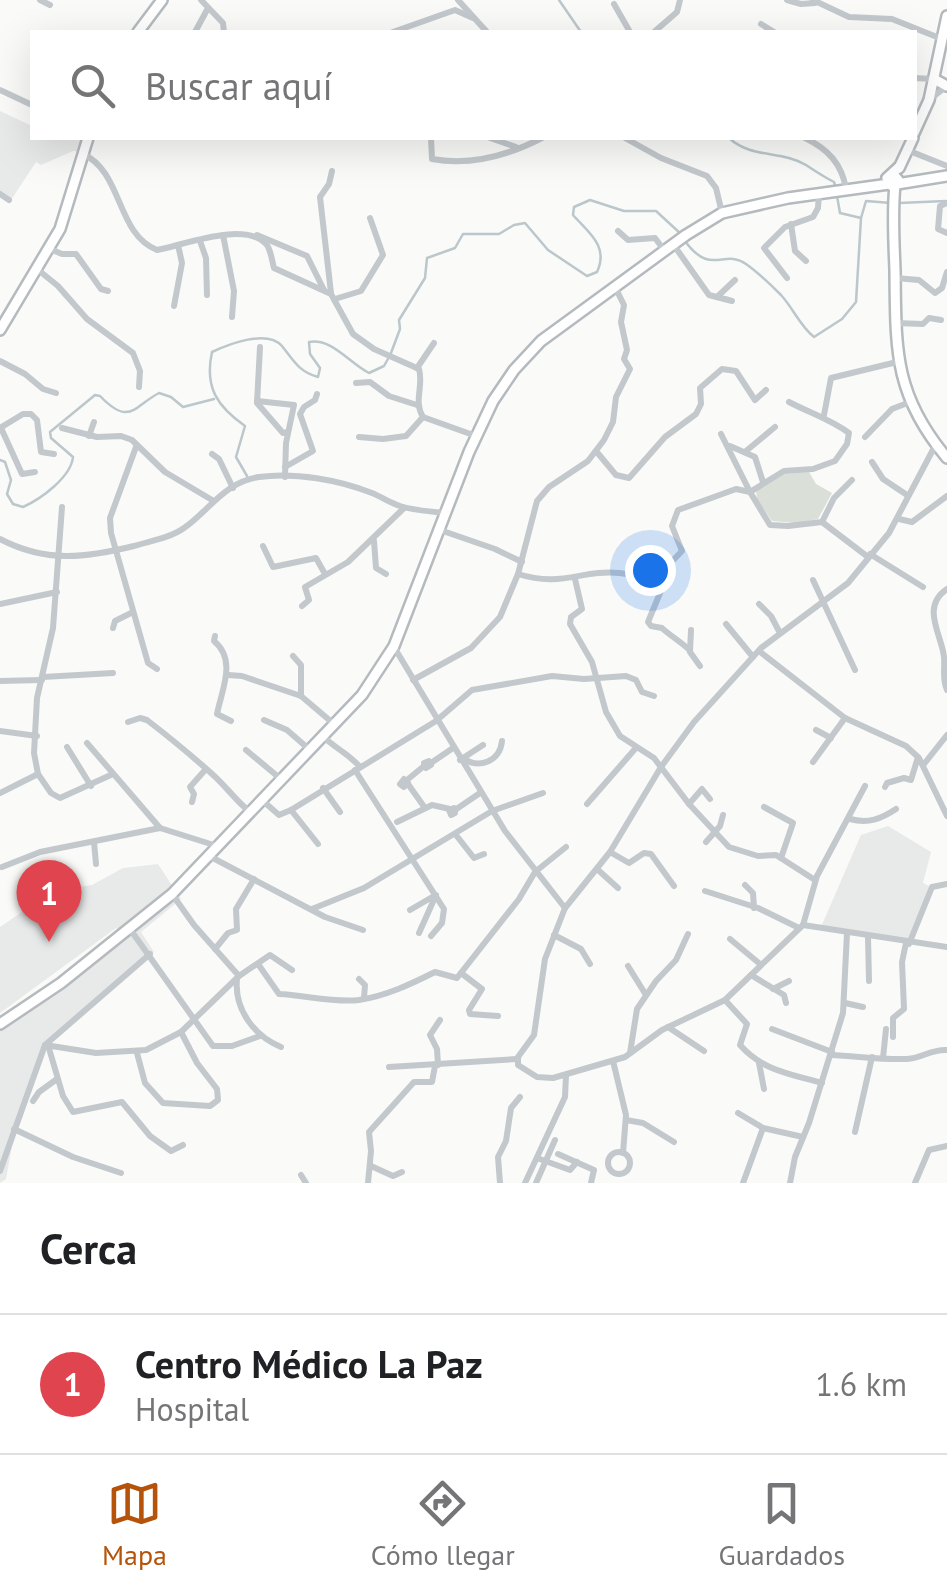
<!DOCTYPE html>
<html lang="es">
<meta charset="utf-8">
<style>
body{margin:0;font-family:"PT Sans",sans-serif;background:#f2f2f2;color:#202124}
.you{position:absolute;left:650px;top:570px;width:35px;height:35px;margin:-25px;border:8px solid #fff;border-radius:50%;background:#1a73e8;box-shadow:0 0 0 15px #1a73e833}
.badge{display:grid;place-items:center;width:65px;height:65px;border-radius:50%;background:#b45309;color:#fff;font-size:32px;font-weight:700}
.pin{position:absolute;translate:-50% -82px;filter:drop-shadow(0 2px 5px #0008)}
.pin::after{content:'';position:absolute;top:52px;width:35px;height:30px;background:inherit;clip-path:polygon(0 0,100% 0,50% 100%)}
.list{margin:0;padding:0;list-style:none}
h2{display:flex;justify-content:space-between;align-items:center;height:130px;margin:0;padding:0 40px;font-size:42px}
h2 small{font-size:32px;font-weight:400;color:#757577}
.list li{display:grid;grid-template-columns:65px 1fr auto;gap:30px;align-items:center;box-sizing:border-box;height:140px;padding:0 40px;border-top:2px solid #e0e0e0}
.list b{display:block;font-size:38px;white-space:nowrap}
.list p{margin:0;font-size:32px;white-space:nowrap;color:#757577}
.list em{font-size:32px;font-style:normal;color:#757577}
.icon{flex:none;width:55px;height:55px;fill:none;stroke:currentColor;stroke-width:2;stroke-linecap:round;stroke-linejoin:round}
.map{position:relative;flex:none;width:947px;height:1183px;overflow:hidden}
.search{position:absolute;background:#fff;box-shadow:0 10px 40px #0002;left:30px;right:30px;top:30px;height:110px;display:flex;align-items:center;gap:25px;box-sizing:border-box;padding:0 35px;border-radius:0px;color:#757577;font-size:38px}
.sheet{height:270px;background:#fff}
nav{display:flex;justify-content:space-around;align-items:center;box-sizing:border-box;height:140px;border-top:2px solid #e0e0e0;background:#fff;font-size:28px;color:#757577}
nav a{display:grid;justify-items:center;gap:5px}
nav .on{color:#b45309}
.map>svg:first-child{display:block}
.built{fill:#e8e9e9}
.green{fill:#dadfd7}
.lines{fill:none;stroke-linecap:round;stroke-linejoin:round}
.stream{stroke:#bbc7cb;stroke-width:2.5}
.major-casing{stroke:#b5babe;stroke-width:14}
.minor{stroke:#c3c8cc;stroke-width:6}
.major{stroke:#fff;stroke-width:9}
</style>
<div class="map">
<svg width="947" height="1183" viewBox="0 0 947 1183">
<rect width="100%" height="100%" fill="#fafaf8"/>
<!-- built -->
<g class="built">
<path d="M0,111L32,126V138L85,140L81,152L73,151L41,165L36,162L11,200L0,193Z"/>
<path d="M888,826L931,852L923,883L929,886L909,943L821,927L861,835Z"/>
<path d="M158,864L181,899L141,932L154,952L45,1049L16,1124L6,1179L0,1183V1030L127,939L116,928L0,1013V927L53,891L92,885L123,868Z"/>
</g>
<!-- green -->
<path class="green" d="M809,472L816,484L832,493L818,519L796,523L772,521L757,499L756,490L785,474Z"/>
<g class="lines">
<!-- stream -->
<g class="stream">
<path d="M559,0L581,32"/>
<path d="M660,138H679"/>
<path d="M729,138C752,159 781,150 806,165C815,171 824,177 834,182L836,188"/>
<path d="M837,196L840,213L861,218L866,201L891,203"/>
<path d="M899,203L946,201"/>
<path d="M685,241C711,277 724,248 746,264C756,271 772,286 781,295C793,308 800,326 814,337L842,319L856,302L861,218"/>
<path d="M391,353L400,329L399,320L425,278L427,258L455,248L463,234H499L514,225L525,223L548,250L587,276L597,272C609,246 589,233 573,215L574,207L590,200L624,211H656L681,234"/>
<path d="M0,460L5,462L11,480L7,494L13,504L23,507C41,499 71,477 73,457L51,438L50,432L95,395L100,396C130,427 134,406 159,393L171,397L183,407L214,399"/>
<path d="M247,476L236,457L245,426C218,407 204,388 212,352C229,344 267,329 282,346C293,360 299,372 318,377L320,368L310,354L309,342C332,338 349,363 369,373L384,366L389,357"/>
</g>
<!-- major casing -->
<g class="major-casing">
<g id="major">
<path d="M138,32L162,0"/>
<path d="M934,79L947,86"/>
<path d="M914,133L929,100L947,16"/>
<path d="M899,168L913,138"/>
<path d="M893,174L898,180L892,186L887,178L899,167"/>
<path d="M897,184L947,176"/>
<path d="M895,185C892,213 894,242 895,270C896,348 893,394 947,458"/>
<path d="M0,330L60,229L88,138"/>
<path d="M0,1024L61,983L172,894L362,695L394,646L469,452L493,401L514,370L541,341L686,235L722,213L788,198L889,184"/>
</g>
</g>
<!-- minor -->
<g class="minor">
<path d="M40,0L50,5"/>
<path d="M201,0L223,23L224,32"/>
<path d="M458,0L487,32"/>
<path d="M787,0L801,4L815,3"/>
<path d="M813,0L849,17L892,19L942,39"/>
<path d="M614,4L630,32"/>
<path d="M761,24L774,32"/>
<path d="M195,32L208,8"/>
<path d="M393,32L455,10L473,18"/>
<path d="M654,32L677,12L680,0"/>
<path d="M914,78L933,79"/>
<path d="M0,90L32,105"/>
<path d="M929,100L947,86"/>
<path d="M431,138L432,159C471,166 509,155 542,138"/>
<path d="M490,138L516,147"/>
<path d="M625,138L661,158L707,176L716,188L722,213"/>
<path d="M805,138C828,149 842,164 846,189"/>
<path d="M907,150L947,166"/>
<path d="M83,154C123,172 116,234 157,250C184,245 246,220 267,245C271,251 272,261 274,268L331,294L353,334L374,349L419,369C424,386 413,401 423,417L476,436"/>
<path d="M0,194L9,200"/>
<path d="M947,203L940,206L938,229L947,233"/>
<path d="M791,224L795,251L806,261"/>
<path d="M618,231L628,240L655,238L664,250"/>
<path d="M223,235L234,291L232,317"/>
<path d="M257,235L307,256L324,290"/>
<path d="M200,241L206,258L207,295"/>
<path d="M673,244L709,295L732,301L725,299"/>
<path d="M50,249L62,254H76L101,289L108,291"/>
<path d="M37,269L58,286L87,319L133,353L140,371L139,387"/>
<path d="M787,278L764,248L785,227L813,217L818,208L819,193"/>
<path d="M895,278L919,280L935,293L942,288L947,272"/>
<path d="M331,293L320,197L329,184L332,171"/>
<path d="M717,297L735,280"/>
<path d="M335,299L361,291L383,255L370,218"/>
<path d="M174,306L182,263L178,245"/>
<path d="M895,323L923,324L929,318L941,320"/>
<path d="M260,347L257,403L283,433L288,432"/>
<path d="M0,361L25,374L43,389L56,393"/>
<path d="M417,368L434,343"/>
<path d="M356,383L370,382L389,396L417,405"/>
<path d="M257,401L294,405L286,443L285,477"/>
<path d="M824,415L831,378L897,362"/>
<path d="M0,428L23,414H31L37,420L41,452L54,454"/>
<path d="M1,428L22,474L35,472"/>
<path d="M62,428L97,437L121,436L132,440L165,472L212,500"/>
<path d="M721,434L750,492L784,471L813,469L835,461L847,444L849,433C830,419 810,413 789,402"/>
<path d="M89,436L94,422"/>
<path d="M359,437L383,439L406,436L423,417"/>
<path d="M865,437L892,409L910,402"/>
<path d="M936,444L889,533L848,583L761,648L694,722L661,767L610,852L565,908L545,959L534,1035L518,1057V1065L537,1077L553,1078L625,1057L662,1030L725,1000L803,925L947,947"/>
<path d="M730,446L755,457L763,482"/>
<path d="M136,447L110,518L111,533L148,663L157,669"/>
<path d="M596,451L616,475L629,478L665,437L696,414L701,404L700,388L722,369L736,371L755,400L766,390"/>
<path d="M746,451L775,427"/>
<path d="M212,454L219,459L233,488"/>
<path d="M872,462L883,479L907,495"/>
<path d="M285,467L313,451L300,414L304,407L315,400L317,394"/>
<path d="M62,507L53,628L37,698L34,753L38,774L51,793L60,798L113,774"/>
<path d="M899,519L912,522L947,496"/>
<path d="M822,522L834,498L852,480"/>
<path d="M440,530L495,549L522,562"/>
<path d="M0,539C46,563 85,558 134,546C150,541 170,538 184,528C209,511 224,482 259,477C295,472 339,480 372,493C382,497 390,503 400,506C415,511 430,511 445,513"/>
<path d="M374,541L376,568L386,574"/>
<path d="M263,546L273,567L316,558L325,574"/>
<path d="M870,554L923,587"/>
<path d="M664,573L665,581L648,622L651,626L662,628C669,635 687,646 690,651"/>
<path d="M518,574C562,588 582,569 619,573C633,575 643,577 658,576L682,551L672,526L678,510L736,489L750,492L770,525L788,526L822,522L868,557"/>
<path d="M575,579L582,609L571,617L570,624L592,662L606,712L620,736L654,758L689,804L729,847L758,856L776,855L815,880"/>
<path d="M813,580L855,670"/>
<path d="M947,589C920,607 942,635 944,657C945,670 942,679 947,690"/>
<path d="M0,604L57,592"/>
<path d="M759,604L771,616L780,633"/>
<path d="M302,606L309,600L305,587L348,562L404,508"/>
<path d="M726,624L753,657"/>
<path d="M113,628L115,621L133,612"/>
<path d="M691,630L690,652L700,666"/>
<path d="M215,636L214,641C237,660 222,689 217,714L231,721"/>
<path d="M394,647L505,831L565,908"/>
<path d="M759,651L845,718L906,746L918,757L911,780L904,778L887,783L885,787"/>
<path d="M293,656L301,665V696"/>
<path d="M228,675L242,676L301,696L334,724"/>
<path d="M43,677L113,673"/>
<path d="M413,680L471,648L500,617L518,574L537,501L549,487L588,461L604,440L613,422L616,397L630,369L624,359L627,350L621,322L624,305L615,287"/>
<path d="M0,681L42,680"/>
<path d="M264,720L287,730L310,750"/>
<path d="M128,722L140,718L147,720C169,737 191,755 211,773C226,786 235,800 251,813"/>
<path d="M816,730L831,738"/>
<path d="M0,731L37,736"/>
<path d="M323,736C334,748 347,752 360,767"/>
<path d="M87,743L160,828L217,846"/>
<path d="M67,747L91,786"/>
<path d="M246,750L282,780"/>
<path d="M463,758C479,770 500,761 502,741"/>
<path d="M919,758L947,816"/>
<path d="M460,760L483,745"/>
<path d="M429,761L431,765L426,768L424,763Z"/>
<path d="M813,762L845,718"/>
<path d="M431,763L453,748"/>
<path d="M924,764L947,735"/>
<path d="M355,770L444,909L442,923L431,936"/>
<path d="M404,779L408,783L404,787L400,784Z"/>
<path d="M407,780L424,766"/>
<path d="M408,784L425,808"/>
<path d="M323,788L340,812"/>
<path d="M0,793L38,774"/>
<path d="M263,801L279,815L291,810L436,721L472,690L552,676L584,679L626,676L636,680L642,692L654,696"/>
<path d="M192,802L194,794L190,787L206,769"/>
<path d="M587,804L635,749"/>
<path d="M689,804L702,789L710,799"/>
<path d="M764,807L793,823L781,858"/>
<path d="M454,808L455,813L451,815L449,810Z"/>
<path d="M291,810L318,844"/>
<path d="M455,810L480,793"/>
<path d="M850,819C868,824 881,819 896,809"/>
<path d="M397,822L432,805L450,809"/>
<path d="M456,835L474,858L484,854"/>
<path d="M94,842L96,864"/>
<path d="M706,842L720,826L723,815"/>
<path d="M610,852L629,863L644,853L651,854L674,886"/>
<path d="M209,856L325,917L363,930"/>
<path d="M2,867L40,852L160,828"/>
<path d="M597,869L618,888"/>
<path d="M745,885L753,893L754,908"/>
<path d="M705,891L758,908L799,928"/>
<path d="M172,894L194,925L239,976"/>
<path d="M312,909L364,888L492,811L543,793"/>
<path d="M410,910L434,896"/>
<path d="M803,925L817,876L865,786"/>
<path d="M130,929L213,1046H232L260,1036"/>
<path d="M419,933L436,895"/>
<path d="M554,935L581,949L590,964"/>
<path d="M868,937L869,981"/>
<path d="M730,939L760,964"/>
<path d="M909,944L932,887L947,884"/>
<path d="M215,949L228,933L237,930L236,909L254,879"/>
<path d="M258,964L279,994C304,995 334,1003 359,1000C386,996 411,984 435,972L457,978L519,899L535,872L566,847"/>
<path d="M628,966L646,995"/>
<path d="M461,973L482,989L469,1010L470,1014L498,1016"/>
<path d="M751,975L784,995L786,1003"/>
<path d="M237,979C234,1009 254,1036 281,1047"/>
<path d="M359,979L365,985L364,998"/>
<path d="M773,989L789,981"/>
<path d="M725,1000L747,1024L740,1045C763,1071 791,1074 822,1083"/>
<path d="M845,1003L863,1007"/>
<path d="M668,1027L704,1051"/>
<path d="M772,1029L832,1052"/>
<path d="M893,1037V1018L904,1009L902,962L906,943"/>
<path d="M45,1045L96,1053L146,1050L181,1032L239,976L270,955L292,970"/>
<path d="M48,1045L63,1096L73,1112L122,1102L150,1136L171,1151L183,1145"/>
<path d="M137,1053L145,1083L163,1103L210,1106L218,1100L217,1089L197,1063L181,1032"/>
<path d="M630,1053L637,1009L656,981L676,960L688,934"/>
<path d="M831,1055C856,1056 882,1060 907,1059C923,1058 931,1049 947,1050"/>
<path d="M883,1058L886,1029"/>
<path d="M613,1061L626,1115L623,1153"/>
<path d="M759,1063L764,1089"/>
<path d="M438,1065L437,1049L430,1035L440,1020"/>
<path d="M389,1067L517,1059"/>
<path d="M33,1101L39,1092L57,1079"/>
<path d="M738,1113L763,1128L803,1137"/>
<path d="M626,1120L643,1123L674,1142"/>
<path d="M14,1129L73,1157L121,1173"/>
<path d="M855,1132L872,1057"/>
<circle cx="619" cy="1163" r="11"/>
<path d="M558,1154L594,1170L591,1183"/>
<path d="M537,1158L570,1170L577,1162"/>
<path d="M371,1166L393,1176L402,1172"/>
<path d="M0,1171L45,1045L150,954"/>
<path d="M301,1175L306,1183"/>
<path d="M368,1183L371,1151L369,1132L414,1082H432L435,1066"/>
<path d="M500,1183L498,1157L506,1141L511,1108L520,1097"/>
<path d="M525,1183L565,1097L566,1075"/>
<path d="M536,1183L555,1140"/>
<path d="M743,1183L763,1128"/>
<path d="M790,1183L795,1157L809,1123L843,1013L847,933"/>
<path d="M915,1183L929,1150L947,1146"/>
</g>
<!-- major -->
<use href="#major" class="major"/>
</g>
</svg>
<div class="you"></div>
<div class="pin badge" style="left:49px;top:942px;background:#e0444e">1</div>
<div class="search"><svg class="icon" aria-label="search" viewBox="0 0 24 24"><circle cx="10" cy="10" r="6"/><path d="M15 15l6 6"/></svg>Buscar aquí</div>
</div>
<section class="sheet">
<h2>Cerca<small></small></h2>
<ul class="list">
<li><span class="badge" style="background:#e0444e">1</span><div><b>Centro Médico La Paz</b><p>Hospital</p></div><em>1.6 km</em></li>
</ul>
</section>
<nav>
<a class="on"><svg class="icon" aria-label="map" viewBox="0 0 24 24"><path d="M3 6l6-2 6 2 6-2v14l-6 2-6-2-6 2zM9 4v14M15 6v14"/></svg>Mapa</a>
<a><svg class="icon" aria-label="directions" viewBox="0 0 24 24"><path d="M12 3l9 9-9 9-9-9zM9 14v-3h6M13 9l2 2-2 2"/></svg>Cómo llegar</a>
<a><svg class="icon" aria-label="saved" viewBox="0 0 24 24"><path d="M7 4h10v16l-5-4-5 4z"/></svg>Guardados</a>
</nav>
